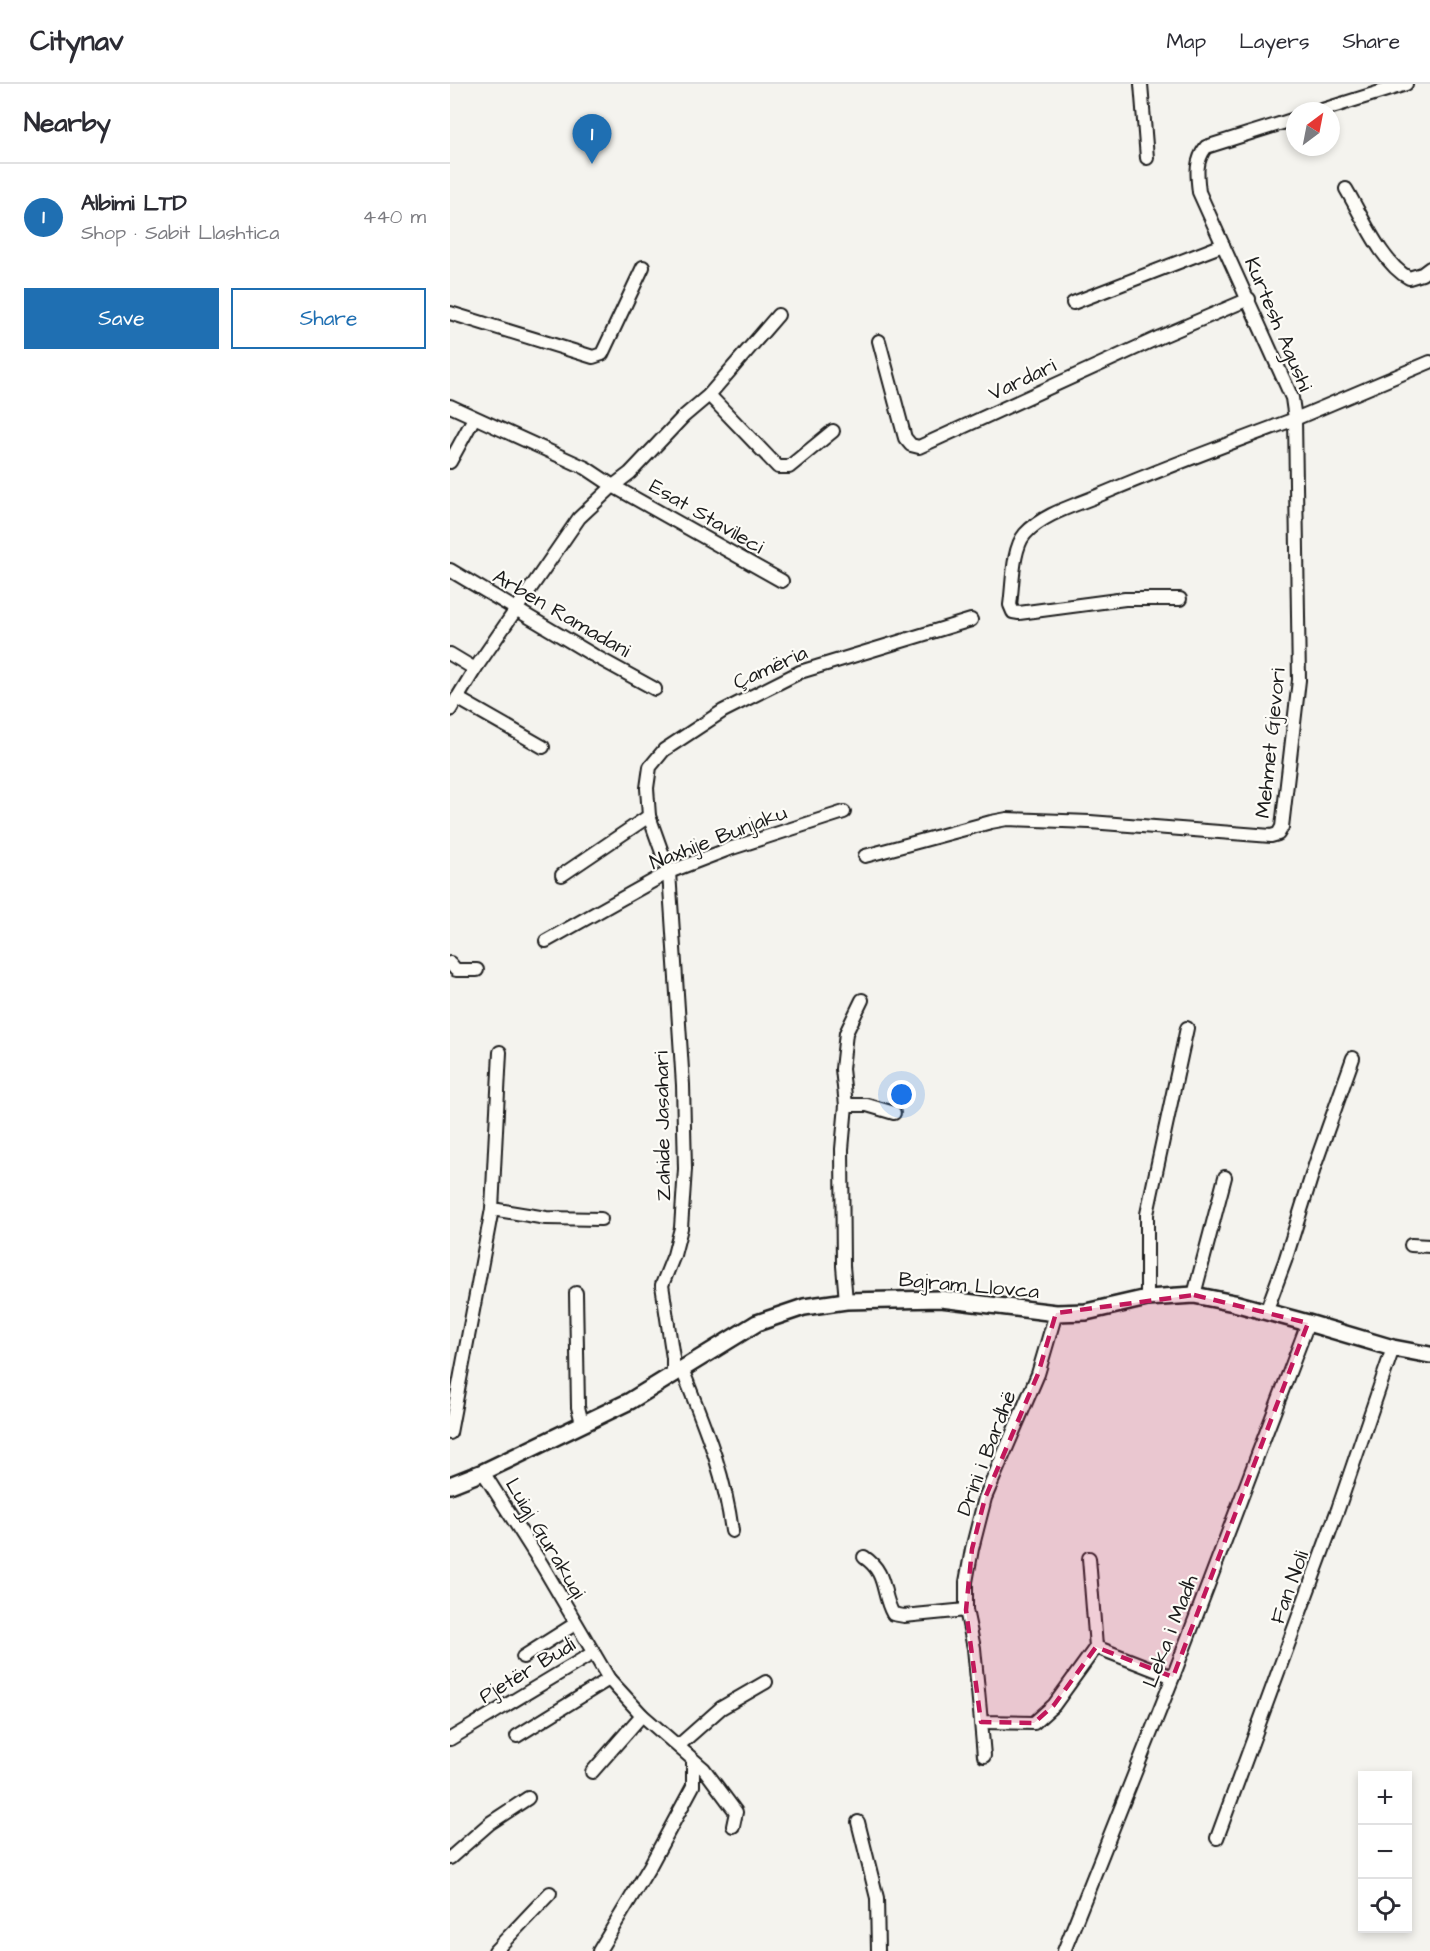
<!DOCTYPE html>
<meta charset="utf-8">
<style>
body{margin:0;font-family:"Architects Daughter",sans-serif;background:#f7f7f7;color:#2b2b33}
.controls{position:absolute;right:18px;bottom:18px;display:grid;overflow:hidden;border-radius:0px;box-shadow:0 3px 9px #0003}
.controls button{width:54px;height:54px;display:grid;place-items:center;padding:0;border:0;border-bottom:2px solid #e1e1e2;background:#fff;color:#2b2b33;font:30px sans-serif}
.compass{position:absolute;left:836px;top:18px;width:54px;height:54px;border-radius:50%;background:#fff;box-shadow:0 3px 9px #0003;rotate:32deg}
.you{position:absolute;left:452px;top:1011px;width:21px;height:21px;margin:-15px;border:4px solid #fff;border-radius:50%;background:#1a73e8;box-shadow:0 0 0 9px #1a73e833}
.badge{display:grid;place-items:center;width:39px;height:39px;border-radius:50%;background:#1f6fb2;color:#fff;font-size:20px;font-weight:700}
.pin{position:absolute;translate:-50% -50px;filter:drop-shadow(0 2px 3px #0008)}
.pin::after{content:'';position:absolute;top:32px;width:21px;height:18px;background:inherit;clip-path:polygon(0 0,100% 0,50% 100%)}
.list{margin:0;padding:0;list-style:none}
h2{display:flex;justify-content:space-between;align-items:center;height:78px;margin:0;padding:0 24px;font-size:26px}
h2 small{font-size:20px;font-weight:400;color:#7c7c81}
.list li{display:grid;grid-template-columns:39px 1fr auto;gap:18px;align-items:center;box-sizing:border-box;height:108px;padding:0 24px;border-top:2px solid #e1e1e2}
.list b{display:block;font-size:22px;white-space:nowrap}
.list p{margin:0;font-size:20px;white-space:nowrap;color:#7c7c81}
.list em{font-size:20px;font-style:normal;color:#7c7c81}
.actions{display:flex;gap:12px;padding:18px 24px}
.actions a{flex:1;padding:14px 0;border:2px solid #1f6fb2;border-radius:0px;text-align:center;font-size:21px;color:#1f6fb2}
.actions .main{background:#1f6fb2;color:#fff}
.icon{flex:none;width:33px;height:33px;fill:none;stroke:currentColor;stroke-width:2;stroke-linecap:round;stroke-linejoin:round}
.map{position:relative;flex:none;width:980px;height:1867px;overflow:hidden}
header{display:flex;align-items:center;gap:36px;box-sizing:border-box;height:84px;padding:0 30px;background:#fff;border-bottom:2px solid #e1e1e2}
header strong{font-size:28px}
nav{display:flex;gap:33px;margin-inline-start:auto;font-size:21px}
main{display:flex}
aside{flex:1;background:#fff}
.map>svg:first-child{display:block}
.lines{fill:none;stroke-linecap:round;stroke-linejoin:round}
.minor-casing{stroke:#1c1c1c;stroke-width:16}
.tertiary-casing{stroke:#1c1c1c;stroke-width:20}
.minor{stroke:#fdfcf7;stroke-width:12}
.tertiary{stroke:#fdfcf7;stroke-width:15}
.marked{fill:#c2185b;fill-opacity:0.2;stroke:#c2185b;stroke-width:4.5;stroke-dasharray:12 8;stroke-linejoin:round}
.labels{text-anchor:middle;stroke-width:4.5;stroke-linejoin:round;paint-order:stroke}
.street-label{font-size:21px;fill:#1c1c1c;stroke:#fdfcf7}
</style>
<header>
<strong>Citynav</strong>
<nav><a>Map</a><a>Layers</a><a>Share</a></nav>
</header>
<main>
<aside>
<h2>Nearby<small></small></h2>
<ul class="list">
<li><span class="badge">1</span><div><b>Albimi LTD</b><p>Shop · Sabit Llashtica</p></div><em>440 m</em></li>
</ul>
<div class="actions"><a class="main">Save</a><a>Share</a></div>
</aside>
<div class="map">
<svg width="980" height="1867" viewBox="0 0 980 1867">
<rect width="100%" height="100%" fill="#f4f3ee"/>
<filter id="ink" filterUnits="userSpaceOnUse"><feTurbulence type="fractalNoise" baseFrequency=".0167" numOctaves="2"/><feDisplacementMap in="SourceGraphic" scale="12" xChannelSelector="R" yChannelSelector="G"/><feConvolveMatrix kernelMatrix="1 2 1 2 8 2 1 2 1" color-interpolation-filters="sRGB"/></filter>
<g filter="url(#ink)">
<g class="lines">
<!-- minor casing -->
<g class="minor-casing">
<g id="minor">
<path d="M691,0L697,74"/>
<path d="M869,27L956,0"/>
<path d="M896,105C912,132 932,180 959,194L972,190L980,184"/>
<path d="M623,219L773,161"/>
<path d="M0,229L143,273L152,270L193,183"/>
<path d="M429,257L455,354L461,361L469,363L710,253L799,215"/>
<path d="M259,311L328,383H339L383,347"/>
<path d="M0,322L136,384L163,402L332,497"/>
<path d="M0,378L24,334"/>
<path d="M0,486L143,571L205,605"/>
<path d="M730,515H675L569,529L563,528L560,521C563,501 562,465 575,450C594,429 627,421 652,410C716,383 780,359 845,335L842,314L749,108C747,91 745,77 756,63L845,35"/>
<path d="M0,570L25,585"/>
<path d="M7,614L93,663"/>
<path d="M0,626L25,585L129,434L163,402L180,389L233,333L259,311L328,231"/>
<path d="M415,772L541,738L557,735L640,738L821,752L828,750L832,743L849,596L845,335L980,278"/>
<path d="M112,791L199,732"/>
<path d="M96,857L219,788L279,765L394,728"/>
<path d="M0,879L6,886H27"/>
<path d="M396,1021H417L444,1029"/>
<path d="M42,1125L96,1134L151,1135"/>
<path d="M961,1161L980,1162"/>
<path d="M126,1209L128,1323L132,1339"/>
<path d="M744,1211L775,1093"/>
<path d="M697,1214V1130L737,944"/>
<path d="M396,1217L393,1182L392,1065L396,1021L392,985L396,949L412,916"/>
<path d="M816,1228L835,1177L866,1078L903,974"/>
<path d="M606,1229L588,1290L535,1414L522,1465L516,1498V1526L524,1564L531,1638L584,1639L604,1621L646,1563"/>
<path d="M232,1285C254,1341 274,1386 282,1447"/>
<path d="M223,1292V1274L212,1201L224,1171L231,1144L235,1085L233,1001L219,788L199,732L197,704L200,683L214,666L273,627L350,588L521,536"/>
<path d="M0,1349L42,1125L50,968"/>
<path d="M33,1388L92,1481L159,1595L192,1631L254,1685L286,1728L283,1742"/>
<path d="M414,1473C438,1489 431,1509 443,1530L454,1532L516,1526"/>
<path d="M639,1474L646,1563L723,1593"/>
<path d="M73,1573L125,1540"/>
<path d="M531,1638L534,1672"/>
<path d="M67,1652L159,1595"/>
<path d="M0,1655L143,1569"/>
<path d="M228,1662L271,1624L316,1598"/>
<path d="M142,1688L192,1631"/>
<path d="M408,1738L427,1814L428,1867"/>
<path d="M767,1754L888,1425L943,1264"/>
<path d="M0,1774L40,1739L78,1714"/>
<path d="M45,1867L100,1809"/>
<path d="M149,1867L200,1782L243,1702V1676"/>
<path d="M614,1867L723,1593L858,1239"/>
</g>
</g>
<!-- tertiary casing -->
<g class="tertiary-casing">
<path id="tertiary" d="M0,1401L33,1388L180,1317L307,1239L354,1223L396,1217L491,1215L606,1229L636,1228L697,1214L744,1211L784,1219L858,1239L943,1264L980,1271"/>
</g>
<!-- minor -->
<use href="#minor" class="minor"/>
<!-- tertiary -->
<use href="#tertiary" class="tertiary"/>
</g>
</g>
<!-- marked area -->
<path class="marked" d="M744,1211L858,1239L723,1593L646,1563L604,1621L584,1639L531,1638L516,1526L522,1465L535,1414L588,1290L606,1229Z"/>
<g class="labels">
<!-- street labels -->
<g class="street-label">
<text transform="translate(829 240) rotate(67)" y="7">Kurtesh Agushi</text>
<text transform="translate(572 295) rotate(-25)" y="7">Vardari</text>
<text transform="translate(257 432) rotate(30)" y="7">Esat Stavileci</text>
<text transform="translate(112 529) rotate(30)" y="7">Arben Ramadani</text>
<text transform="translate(320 583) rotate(-24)" y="7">Çamëria</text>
<text transform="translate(820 659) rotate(-84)" y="7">Mehmet Gjevori</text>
<text transform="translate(268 753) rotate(-21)" y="7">Naxhije Bunjaku</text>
<text transform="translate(212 1042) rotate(-91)" y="7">Zahide Jasahari</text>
<text transform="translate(519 1201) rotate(5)" y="7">Bajram Llovca</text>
<text transform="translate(536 1369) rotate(-69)" y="7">Drini i Bardhë</text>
<text transform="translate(96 1454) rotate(59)" y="7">Luigj Gurakuqi</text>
<text transform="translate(839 1503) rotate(-70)" y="7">Fan Noli</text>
<text transform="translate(720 1547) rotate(-69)" y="7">Leka i Madh</text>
<text transform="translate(77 1586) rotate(-31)" y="7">Pjetër Budi</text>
</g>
</g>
</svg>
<div class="controls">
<button>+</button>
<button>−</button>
<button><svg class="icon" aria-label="locate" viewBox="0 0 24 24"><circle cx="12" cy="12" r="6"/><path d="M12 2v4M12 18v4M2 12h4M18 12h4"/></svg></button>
</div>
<svg class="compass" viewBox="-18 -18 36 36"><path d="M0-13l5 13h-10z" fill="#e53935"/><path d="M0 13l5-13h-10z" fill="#7c7c81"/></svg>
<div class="you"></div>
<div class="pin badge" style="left:142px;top:80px">1</div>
</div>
</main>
